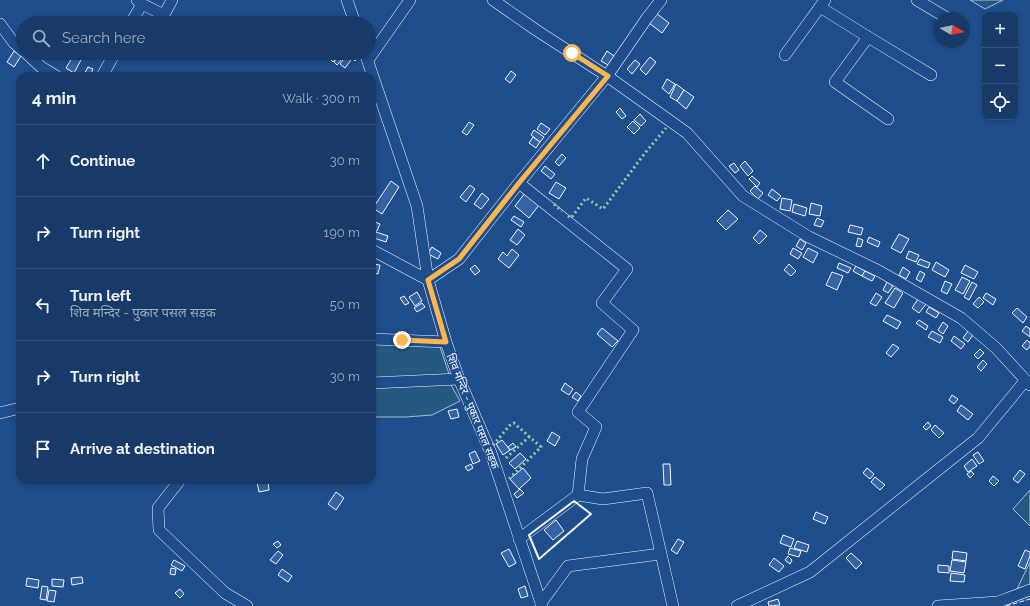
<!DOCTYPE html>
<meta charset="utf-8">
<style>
body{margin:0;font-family:Raleway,"Noto Sans Devanagari",sans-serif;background:#244571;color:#f1f3f6}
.controls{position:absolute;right:12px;top:12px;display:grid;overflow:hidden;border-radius:8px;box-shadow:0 2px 6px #0003}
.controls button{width:36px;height:36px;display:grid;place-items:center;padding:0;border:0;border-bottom:1px solid #36547d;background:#173a69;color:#f1f3f6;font:20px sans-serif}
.compass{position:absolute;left:934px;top:12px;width:36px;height:36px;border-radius:50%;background:#173a69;box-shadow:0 2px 6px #0003;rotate:99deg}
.stop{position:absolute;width:12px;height:12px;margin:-9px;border:3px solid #ffb74d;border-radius:50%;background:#fff}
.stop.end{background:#ffb74d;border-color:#fff;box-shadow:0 1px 4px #0008}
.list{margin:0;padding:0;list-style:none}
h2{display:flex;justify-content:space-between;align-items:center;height:52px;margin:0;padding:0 16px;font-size:17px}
h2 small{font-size:13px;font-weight:400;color:#9eadc0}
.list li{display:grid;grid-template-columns:26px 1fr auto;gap:12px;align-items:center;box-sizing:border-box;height:72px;padding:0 16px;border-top:1px solid #36547d}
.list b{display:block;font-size:15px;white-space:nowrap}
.list p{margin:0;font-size:13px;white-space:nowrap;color:#9eadc0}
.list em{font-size:13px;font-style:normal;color:#9eadc0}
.icon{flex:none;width:22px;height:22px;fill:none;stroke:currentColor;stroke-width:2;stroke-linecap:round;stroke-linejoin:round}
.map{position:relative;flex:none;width:1030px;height:606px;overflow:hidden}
.search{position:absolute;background:#173a69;box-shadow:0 2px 6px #0003;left:16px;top:16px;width:360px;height:44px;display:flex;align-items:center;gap:10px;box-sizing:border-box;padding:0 14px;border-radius:22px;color:#9eadc0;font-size:15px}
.panel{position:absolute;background:#173a69;box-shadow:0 2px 6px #0003;left:16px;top:72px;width:360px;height:412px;border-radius:12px}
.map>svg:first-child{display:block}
.green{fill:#245a82;stroke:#a8bbd7}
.building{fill:#3563a3;stroke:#f2f6ff}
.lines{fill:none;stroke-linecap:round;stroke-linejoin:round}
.minor-casing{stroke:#f2f6ff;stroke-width:12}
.minor{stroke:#1f4e8c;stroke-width:11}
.hedge{stroke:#97c8a6;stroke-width:3;stroke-dasharray:2 3;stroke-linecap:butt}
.fence{stroke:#f2f6ff;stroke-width:1;stroke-dasharray:5 2;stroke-linecap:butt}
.wall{stroke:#f2f6ff;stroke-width:2}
.route{stroke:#ffb74d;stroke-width:5}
.labels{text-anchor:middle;stroke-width:3;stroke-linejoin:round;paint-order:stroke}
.street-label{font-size:11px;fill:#f2f6ff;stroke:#1f4e8c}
</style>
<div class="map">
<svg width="1030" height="606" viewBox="0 0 1030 606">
<rect width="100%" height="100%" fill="#1f4e8c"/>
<!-- green -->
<g class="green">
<path d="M970,0H1003L985,9Z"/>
<path d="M372,343L439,344L450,377L372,379Z"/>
<path d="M450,383L460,401L432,415L406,417H372V388Z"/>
<path d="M1030,490V526L1013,509Z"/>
<path d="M1030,562V584L1017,589Z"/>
</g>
<!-- building -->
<g class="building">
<path d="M656,13L669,23L662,33L649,23Z"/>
<path d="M14,51L21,56L14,67L7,62Z"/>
<path d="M607,51L614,56L608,65L601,61Z"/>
<path d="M75,53L82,58L74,73L66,68Z"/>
<path d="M335,53L339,55L333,62L330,59Z"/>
<path d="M351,53H353L358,57L355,61L349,55Z"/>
<path d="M339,56L342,59L337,65L334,62Z"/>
<path d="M346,56L351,60L345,68L340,64Z"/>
<path d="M650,57L656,62L646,75L640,69Z"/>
<path d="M635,60L640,64L632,74L627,69Z"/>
<path d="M88,67L93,69L90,76H83Z"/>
<path d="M511,71L516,75L510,83L505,79Z"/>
<path d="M667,79L675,84L669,94L662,88Z"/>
<path d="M676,84L684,90L677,101L670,97Z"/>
<path d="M684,90L694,97L686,109L677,101Z"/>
<path d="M620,108L626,116L622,119L616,112Z"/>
<path d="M640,114L646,121L641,126L634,120Z"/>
<path d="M633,121L640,128L634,134L627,127Z"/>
<path d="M469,122L474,125L467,135L462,132Z"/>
<path d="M541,123L550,129L545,135L537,129Z"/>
<path d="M534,130L544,137L540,142L531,135Z"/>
<path d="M533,137L540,142L536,148L529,143Z"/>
<path d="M562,154L566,158L559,166L555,162Z"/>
<path d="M745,161L753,171L748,176L740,166Z"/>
<path d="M734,163L739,170L735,173L729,166Z"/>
<path d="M545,166L555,174L551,179L541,171Z"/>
<path d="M752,176L760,183L757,187L749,179Z"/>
<path d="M391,181L399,187L382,214L373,208Z"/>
<path d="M556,182L566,188L559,199L549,193Z"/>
<path d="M470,185L475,189L466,202L460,197Z"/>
<path d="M755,186L763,193L758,199L750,191Z"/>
<path d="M772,189L781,196L777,201L768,195Z"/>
<path d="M482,193L489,199L481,209L474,204Z"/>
<path d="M525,193L539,205L529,218L515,206Z"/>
<path d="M782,198L792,200L790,211L780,209Z"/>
<path d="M811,203L822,206L820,216L809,214Z"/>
<path d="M794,204L807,208L805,216L792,212Z"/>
<path d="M728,210L738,219L726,230L717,221Z"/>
<path d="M514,216L524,222L521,227L511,220Z"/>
<path d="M817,218L824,221L821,227L814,225Z"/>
<path d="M375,222L380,224L377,231L372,230Z"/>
<path d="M850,225L863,228L861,235L848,232Z"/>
<path d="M518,229L525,235L517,245L510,240Z"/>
<path d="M760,230L767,236L759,244L753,238Z"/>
<path d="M376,232L388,236L386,242L374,238Z"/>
<path d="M899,234L909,239L901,253L891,248Z"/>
<path d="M869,237L880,242L878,247L867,242Z"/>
<path d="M858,238L863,240L861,247L856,246Z"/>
<path d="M800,239L806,243L802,250L796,246Z"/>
<path d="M432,247L441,253L438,259L428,254Z"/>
<path d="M793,248L802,253L798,259L790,254Z"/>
<path d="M808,248L818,253L813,263L803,257Z"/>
<path d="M512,249L519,255L509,268L498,259L503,252L507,256Z"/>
<path d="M909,251L919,255L916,262L906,258Z"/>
<path d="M920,259L930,263L928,268L917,264Z"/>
<path d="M936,262L949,270L945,277L932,270Z"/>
<path d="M839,263L851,268L848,273L837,268Z"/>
<path d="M372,264L380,265L378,274L372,273Z"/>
<path d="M789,264L796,271L791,276L784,270Z"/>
<path d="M475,265L480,271L475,275L470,269Z"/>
<path d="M965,265L978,272L974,279L961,273Z"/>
<path d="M856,266L865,271L862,276L853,271Z"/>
<path d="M903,267L910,272L906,279L899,275Z"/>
<path d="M865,271L875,276L872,281L862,276Z"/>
<path d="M920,271L925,274L921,282L916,279Z"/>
<path d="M832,272L843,276L837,290L826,285Z"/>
<path d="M962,277L970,281L963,294L955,290Z"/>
<path d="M945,281L952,284L947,294L941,291Z"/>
<path d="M887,282L893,286L888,293L883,290Z"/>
<path d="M972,282L977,285L969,300L964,297Z"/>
<path d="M895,288L903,293L894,308L885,303Z"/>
<path d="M417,292L422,301L415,306L409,297Z"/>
<path d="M876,293L882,297L876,306L870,303Z"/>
<path d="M986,293L996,299L993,305L983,298Z"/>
<path d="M404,296L409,303L405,305L400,298Z"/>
<path d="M979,297L984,302L978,308L973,304Z"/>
<path d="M918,299L926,304L919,313L912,308Z"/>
<path d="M422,303L425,307L417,312L414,308Z"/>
<path d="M929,307L939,313L936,318L926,312Z"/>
<path d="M1017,308L1027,317L1023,323L1012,313Z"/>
<path d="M887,315L901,322L897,329L883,321Z"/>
<path d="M919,320L928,326L926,330L916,323Z"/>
<path d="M943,322L948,326L943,334L938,330Z"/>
<path d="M1026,326L1030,329V337L1022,331Z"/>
<path d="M602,328L618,341L612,347L597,334Z"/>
<path d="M932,331L943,337L940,343L928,337Z"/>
<path d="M968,331L973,335L968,342L963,338Z"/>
<path d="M954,336L965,344L961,349L951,341Z"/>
<path d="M1027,340L1030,343V346L1027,350L1022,346Z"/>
<path d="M893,344L899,348L891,357L886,353Z"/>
<path d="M980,349L984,353L978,359L974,355Z"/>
<path d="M983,360L987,364L981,371L977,367Z"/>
<path d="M565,383L573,389L569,395L561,390Z"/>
<path d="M576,392L581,396L578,401L572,397Z"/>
<path d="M952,395L958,399L954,404L949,400Z"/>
<path d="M961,405L973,414L968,420L957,411Z"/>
<path d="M457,409L459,417L451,419L448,411Z"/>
<path d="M928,422L931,426L926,430L923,427Z"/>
<path d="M935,425L944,433L939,438L931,430Z"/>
<path d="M552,432L560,437L555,446L547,441Z"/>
<path d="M502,440L510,450L503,455L496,444Z"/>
<path d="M513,443L516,447L510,450L508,447Z"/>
<path d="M475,451L480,461L473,464L469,454Z"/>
<path d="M978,452L984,461L979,464L973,455Z"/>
<path d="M520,453L526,459L515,469L509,463Z"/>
<path d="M972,459L977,466L968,472L964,466Z"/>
<path d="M471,464L473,468L468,471L465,467Z"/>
<path d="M663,464H670L671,485H664Z"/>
<path d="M523,468L531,478L519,489L510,479Z"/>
<path d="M867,468L874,474L870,479L863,473Z"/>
<path d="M1020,470L1025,474L1018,483L1013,479Z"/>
<path d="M971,471L974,474L970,478L967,474Z"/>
<path d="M993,476L999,481L994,486L989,481Z"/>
<path d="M875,477L885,485L880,490L871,482Z"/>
<path d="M268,481L269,490L259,492L257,482Z"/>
<path d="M520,489L524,493L517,498L514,494Z"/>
<path d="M336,492L344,498L336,510L328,504Z"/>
<path d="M816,512L828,517L825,524L813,519Z"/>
<path d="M556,520L564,531L553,540L544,530Z"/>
<path d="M783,535L794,539L791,547L780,543Z"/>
<path d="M678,539L684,542L677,554L671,550Z"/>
<path d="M278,541L281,545L277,548L273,544Z"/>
<path d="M797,541L809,545L807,552L794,548Z"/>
<path d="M790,548L801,551L799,557L788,554Z"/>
<path d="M509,549L516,563L509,567L501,553Z"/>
<path d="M1025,550L1030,552V556L1025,569L1018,566Z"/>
<path d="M278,551L283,555L276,564L270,560Z"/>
<path d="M953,551L967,553L966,561L952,559Z"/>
<path d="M851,553L862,563L856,569L846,558Z"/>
<path d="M788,556L792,560L790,564L785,560Z"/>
<path d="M774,558L784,566L779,572L769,565Z"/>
<path d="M174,560L185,566L182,571L171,565Z"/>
<path d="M952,560L966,562L964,573L950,571Z"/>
<path d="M938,565L949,566V573L938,572Z"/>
<path d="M171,568L176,569L175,575L170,574Z"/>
<path d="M282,569L292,576L288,582L278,575Z"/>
<path d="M951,573L965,575L964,582L950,581Z"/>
<path d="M82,577L83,583L72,585L71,578Z"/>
<path d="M27,578L39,580L38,588L26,586Z"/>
<path d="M52,579L64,580L63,587L52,586Z"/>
<path d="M42,586L48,587L46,600L40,599Z"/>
<path d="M525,586L528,596L521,598L518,589Z"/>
<path d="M180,589L184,594L180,598L175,593Z"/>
<path d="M49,590L56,591L54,602L47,601Z"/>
<path d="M778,599L780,605L769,606L768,602Z"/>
</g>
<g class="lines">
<!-- minor casing -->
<g class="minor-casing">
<g id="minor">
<path d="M347,0L355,23"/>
<path d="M493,0L536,30L607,76L687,133L743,196L809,237L879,271L961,318L996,348L1030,385"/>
<path d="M917,0L947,18"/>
<path d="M142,4L164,15L172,0"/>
<path d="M820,7L868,37L931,75"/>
<path d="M131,23L142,4L137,0"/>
<path d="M0,24L14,43L23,51"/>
<path d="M868,37L835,82L888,119"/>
<path d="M26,53L41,67L56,76"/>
<path d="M365,53L417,206L428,280L446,342L459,379L491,453L542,606"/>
<path d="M785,55L825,0"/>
<path d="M368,60L410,0"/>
<path d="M102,76L115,53"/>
<path d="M519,183L627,269L602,303L633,330L578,412L596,427L582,459L578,495L519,539"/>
<path d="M372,250L428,280L459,259L519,183L607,76L647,18L661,0"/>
<path d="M372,339L446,342"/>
<path d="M372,383L459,379"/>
<path d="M0,413L20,408"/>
<path d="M180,480L158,508L159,530L225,593L247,606"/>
<path d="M578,495L603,499L647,493L673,606"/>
<path d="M541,603L568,566L660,554"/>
<path d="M737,606L810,572L978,438L1025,381"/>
<path d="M938,606L998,602L1030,590"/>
</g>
</g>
<!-- minor -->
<use href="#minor" class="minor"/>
<!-- hedge -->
<g class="hedge">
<path d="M554,204L562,211"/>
<path d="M568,216L571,218L586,198L603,209L645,153L666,128"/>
<path d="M493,445L511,424L514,423L541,447L508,480"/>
<path d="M506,458L530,436L528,435"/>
</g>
<!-- fence -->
<path class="fence" d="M1006,606L1030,599"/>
<!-- wall -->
<path class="wall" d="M574,501L591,514L539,559L529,535Z"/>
</g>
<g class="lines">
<!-- route -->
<path class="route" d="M402,340L446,342L428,280L459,259L519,183L608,76L572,53"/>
</g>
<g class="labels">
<!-- street labels -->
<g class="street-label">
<text transform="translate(473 411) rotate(68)" y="4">शिव मन्दिर - पुकार पसल सडक</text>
</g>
</g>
</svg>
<div class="controls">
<button>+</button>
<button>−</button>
<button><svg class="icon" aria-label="locate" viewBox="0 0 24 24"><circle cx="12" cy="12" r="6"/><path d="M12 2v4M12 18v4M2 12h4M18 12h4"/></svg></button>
</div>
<svg class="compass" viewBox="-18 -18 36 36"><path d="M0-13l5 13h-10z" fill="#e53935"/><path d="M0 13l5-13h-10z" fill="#9eadc0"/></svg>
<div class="stop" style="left:572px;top:53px"></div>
<div class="stop end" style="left:402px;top:340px"></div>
<div class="search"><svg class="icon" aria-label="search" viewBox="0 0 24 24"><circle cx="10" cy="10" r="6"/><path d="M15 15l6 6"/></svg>Search here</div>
<section class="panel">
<h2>4 min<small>Walk · 300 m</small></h2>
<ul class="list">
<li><svg class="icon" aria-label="ahead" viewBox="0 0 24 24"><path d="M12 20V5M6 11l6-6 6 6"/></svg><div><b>Continue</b></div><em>30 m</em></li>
<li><svg class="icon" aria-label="right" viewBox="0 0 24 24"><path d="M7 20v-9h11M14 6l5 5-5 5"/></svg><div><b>Turn right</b></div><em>190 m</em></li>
<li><svg class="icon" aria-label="left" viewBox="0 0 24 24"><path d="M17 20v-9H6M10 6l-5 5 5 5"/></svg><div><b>Turn left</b><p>शिव मन्दिर - पुकार पसल सडक</p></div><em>50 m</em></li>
<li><svg class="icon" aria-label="right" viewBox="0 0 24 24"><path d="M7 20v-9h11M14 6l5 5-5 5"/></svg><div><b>Turn right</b></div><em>30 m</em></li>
<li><svg class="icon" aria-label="arrive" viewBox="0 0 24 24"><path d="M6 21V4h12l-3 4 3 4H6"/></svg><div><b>Arrive at destination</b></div></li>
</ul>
</section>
</div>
